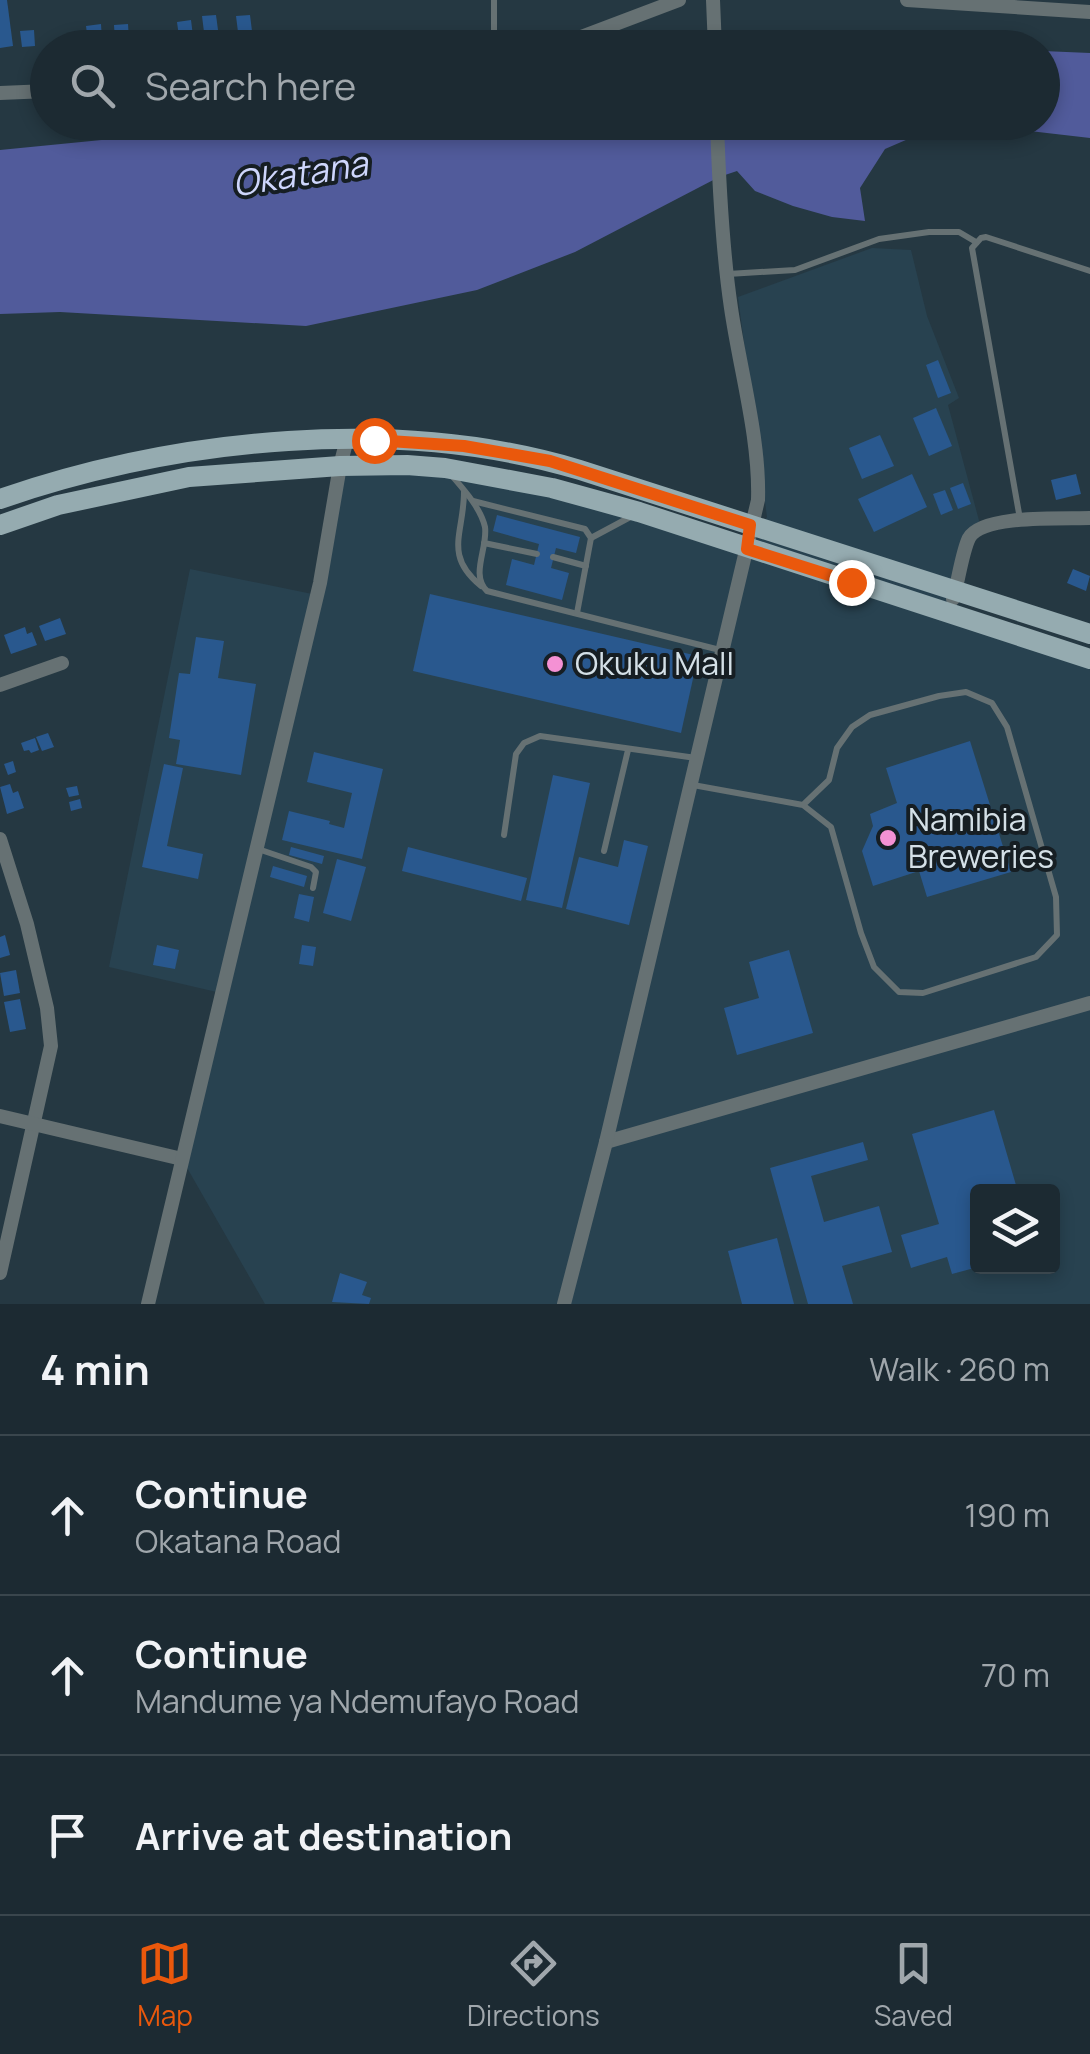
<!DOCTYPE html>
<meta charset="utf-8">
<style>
body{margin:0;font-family:Manrope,sans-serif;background:#25323a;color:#f1f3f6}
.controls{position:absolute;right:30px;bottom:30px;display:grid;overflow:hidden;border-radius:10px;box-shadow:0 5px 15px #0003}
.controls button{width:90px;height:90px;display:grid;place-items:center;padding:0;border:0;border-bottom:2px solid #3a464d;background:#1c2a32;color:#f1f3f6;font:50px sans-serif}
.stop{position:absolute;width:30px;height:30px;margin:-22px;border:8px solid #ea580c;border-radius:50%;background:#fff}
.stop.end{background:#ea580c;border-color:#fff;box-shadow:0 2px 10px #0008}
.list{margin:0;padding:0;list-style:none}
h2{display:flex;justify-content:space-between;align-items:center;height:130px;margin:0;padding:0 40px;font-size:42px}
h2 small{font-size:32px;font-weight:400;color:#a0a7ac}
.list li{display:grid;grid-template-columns:65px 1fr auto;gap:30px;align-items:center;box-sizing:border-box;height:160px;padding:0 40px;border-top:2px solid #3a464d}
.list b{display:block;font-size:38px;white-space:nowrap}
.list p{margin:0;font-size:32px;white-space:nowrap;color:#a0a7ac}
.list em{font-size:32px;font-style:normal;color:#a0a7ac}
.icon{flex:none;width:55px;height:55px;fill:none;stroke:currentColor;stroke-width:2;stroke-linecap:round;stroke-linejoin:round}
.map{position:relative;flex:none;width:1090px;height:1304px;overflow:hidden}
.search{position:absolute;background:#1c2a32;box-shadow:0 5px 15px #0003;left:30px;right:30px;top:30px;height:110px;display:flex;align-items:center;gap:25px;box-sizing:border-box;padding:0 35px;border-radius:55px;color:#a0a7ac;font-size:38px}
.sheet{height:610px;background:#1c2a32}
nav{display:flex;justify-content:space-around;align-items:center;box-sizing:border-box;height:140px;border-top:2px solid #3a464d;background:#1c2a32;font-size:28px;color:#a0a7ac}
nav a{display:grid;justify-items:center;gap:5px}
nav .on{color:#ea580c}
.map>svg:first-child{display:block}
.built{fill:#284250;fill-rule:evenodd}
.water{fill:#515b9b}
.building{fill:#29588e}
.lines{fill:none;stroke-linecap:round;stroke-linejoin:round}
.lane{stroke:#667173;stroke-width:6}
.street{stroke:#667173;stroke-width:14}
.primary{stroke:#95abb0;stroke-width:20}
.route{stroke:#ea580c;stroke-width:12}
.poi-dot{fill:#f491d4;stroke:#161e23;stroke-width:4}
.labels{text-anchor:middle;stroke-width:8;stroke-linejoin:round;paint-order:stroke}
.poi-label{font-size:32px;fill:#d4e0e7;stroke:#161e23;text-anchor:start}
.water-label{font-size:35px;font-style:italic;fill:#ced6fc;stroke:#161e23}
</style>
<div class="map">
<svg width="1090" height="1304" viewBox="0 0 1090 1304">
<rect width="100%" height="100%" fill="#253842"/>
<!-- built -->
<path class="built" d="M872,248L911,250L927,316L959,398L948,405L981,528L970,536L949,613L1090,659V1304H265L182,1159L221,993L109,967L190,569L317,595L341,469L411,470L520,485L747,549L767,517L738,297ZM978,1192H1052V1266H978Z"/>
<!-- water -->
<path class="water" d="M1043,51L1090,53V138L1021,130L922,133L885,149L860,188L865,221L832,217L793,206L755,191L737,171L719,177L575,252L477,290L306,326L60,312L0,314V150L285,122H1042Z"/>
<!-- building -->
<g class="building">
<path d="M0,0H7L13,46L0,48Z"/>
<path d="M216,15L218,30L204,32L202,16Z"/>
<path d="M250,15L252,31L238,32L236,16Z"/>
<path d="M191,20L193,36L179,37L177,22Z"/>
<path d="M101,24L102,40L88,42L86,26Z"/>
<path d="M128,24L129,40L115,41L114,25Z"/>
<path d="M34,30L35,46L22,47L20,31Z"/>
<path d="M938,360L951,393L938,398L926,365Z"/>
<path d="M936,408L952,446L929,456L913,418Z"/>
<path d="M880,435L894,466L862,479L849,448Z"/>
<path d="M912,474L927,507L874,532L858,499Z"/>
<path d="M1076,474L1081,494L1056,500L1051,480Z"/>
<path d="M963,483L971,504L958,509L950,488Z"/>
<path d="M945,490L953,510L941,515L933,494Z"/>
<path d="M497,515L580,537L576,553L556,548L551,568L569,573L562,600L506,585L512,559L534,565L539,544L493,531Z"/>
<path d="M1073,569L1090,576L1086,591L1067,583Z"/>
<path d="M430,594L698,656L681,733L413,671Z"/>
<path d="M60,618L66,634L45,641L39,626Z"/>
<path d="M25,627L27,634L32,632L37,645L11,654L4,635Z"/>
<path d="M196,637L224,641L218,678L256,684L241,775L176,764L180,740L169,738L179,673L190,674Z"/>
<path d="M48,733L54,747L42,751L36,737Z"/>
<path d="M35,738L39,750L31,753L29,750L24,751L21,743Z"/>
<path d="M970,741L1011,872L927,897L919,871L873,886L862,851L873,826L870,814L897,803L886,768Z"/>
<path d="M314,752L383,769L362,859L282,840L289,811L330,821L329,824L344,828L352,793L307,782Z"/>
<path d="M13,761L16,772L8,775L4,764Z"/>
<path d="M164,764L183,768L167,846L203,854L198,879L142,867Z"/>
<path d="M553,775L590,783L562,908L526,900Z"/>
<path d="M10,784L13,793L18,791L24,808L7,814L0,787Z"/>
<path d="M77,786L79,795L69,797L66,788Z"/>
<path d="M80,799L82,808L71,811L69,802Z"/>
<path d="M624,840L648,846L629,925L566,909L579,857L618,867Z"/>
<path d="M291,847L324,856L322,864L289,855Z"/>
<path d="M408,847L527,878L521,901L402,871Z"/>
<path d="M337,859L366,867L351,921L323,913Z"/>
<path d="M273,866L307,876L304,887L270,877Z"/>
<path d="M299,894L314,897L309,922L294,918Z"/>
<path d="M5,935L10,955L0,958V937Z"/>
<path d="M157,945L179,950L175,969L153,965Z"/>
<path d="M302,945L316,947L313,966L299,964Z"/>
<path d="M789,950L813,1033L737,1055L724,1008L759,998L749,962Z"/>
<path d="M16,970L20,993L4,996L0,973Z"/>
<path d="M20,999L26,1029L10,1032L4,1002Z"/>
<path d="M994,1110L1018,1192H978V1267L952,1274L947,1257L911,1268L901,1235L939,1224L912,1134Z"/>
<path d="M863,1142L868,1160L811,1176L824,1222L879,1206L892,1252L842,1266L853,1304H808L770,1168Z"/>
<path d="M777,1238L794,1304H742L728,1251Z"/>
<path d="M340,1273L367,1282L362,1295L371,1298L369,1304L332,1302Z"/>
</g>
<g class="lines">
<!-- lane -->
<g class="lane">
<path d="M494,0V48"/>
<path d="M728,274L795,270L879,239L929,232H959L976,242"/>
<path d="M453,477C465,491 481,509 485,527C488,548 470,575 487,591L720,650"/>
<path d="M464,492C464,533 443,555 481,586"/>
<path d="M473,501L585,529L591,538L577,613"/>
<path d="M1020,519L972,248L981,238L986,237L1090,271"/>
<path d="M591,538L634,515"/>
<path d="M484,543L537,554"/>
<path d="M553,557L586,566"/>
<path d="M693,785L803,805L831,827L861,933L874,967L899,992L923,993L1036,957L1057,935L1056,897L1007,727L992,703L966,692L939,696L870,715L852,727L837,748L829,780L803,805"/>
<path d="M504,835L516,754L524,743L540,736L696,758"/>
<path d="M258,849L311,867L316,872L313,888"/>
<path d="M604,851L628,750"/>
</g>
<!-- street -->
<g class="street">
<path d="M713,0L715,48"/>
<path d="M907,0L1090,12"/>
<path d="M552,48L679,0"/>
<path d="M0,93L48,91"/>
<path d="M953,599C958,583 962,552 969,538C982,514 1065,519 1090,518"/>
<path d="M0,685L62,663"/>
<path d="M0,839L27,924L47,1008L51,1046L0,1273"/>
<path d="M0,1116L182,1159"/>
<path d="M606,1142L1090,1003"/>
<path d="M148,1304L320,583L340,466L347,439"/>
<path d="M564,1304L606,1142L758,500C760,439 740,370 731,308C722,247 719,185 717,122"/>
</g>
<!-- primary -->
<g class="primary">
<path d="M0,499C177,438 398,415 580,470L1090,634"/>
<path d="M0,525L58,505L189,477L340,466L407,465L445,468L552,488L639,512L1090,659"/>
</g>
</g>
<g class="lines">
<!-- route -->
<path class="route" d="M374,440L464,446L550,461L750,525L747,549L851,582"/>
</g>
<!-- markers -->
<g class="poi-dot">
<circle cx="555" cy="664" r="10"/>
<circle cx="888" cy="838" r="10"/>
</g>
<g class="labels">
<!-- poi labels -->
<g class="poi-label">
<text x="575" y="675">Okuku Mall</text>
<text x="908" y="831">Namibia<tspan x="908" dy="37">Breweries</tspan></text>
</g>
<!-- water labels -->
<g class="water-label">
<text transform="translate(300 174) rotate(-9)" y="12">Okatana</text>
</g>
</g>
</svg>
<div class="controls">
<button><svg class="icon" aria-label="layers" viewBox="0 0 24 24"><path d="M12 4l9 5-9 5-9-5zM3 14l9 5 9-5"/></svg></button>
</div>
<div class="stop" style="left:374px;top:440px"></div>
<div class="stop end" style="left:851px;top:582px"></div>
<div class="search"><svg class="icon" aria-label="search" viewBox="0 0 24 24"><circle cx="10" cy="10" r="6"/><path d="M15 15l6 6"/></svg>Search here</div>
</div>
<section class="sheet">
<h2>4 min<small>Walk · 260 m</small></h2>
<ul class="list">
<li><svg class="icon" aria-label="ahead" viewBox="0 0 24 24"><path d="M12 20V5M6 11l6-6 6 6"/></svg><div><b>Continue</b><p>Okatana Road</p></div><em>190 m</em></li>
<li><svg class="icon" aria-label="ahead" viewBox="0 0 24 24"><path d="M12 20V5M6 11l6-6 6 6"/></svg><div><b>Continue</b><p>Mandume ya Ndemufayo Road</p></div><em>70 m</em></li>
<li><svg class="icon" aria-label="arrive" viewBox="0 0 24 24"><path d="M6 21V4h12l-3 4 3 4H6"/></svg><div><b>Arrive at destination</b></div></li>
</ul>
</section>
<nav>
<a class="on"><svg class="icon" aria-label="map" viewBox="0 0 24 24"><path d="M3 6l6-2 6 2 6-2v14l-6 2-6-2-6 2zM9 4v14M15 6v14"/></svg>Map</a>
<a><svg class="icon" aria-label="directions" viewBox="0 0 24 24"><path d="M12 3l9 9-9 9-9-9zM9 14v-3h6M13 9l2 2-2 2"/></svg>Directions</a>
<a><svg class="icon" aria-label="saved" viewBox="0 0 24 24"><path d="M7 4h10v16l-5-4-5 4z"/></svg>Saved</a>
</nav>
